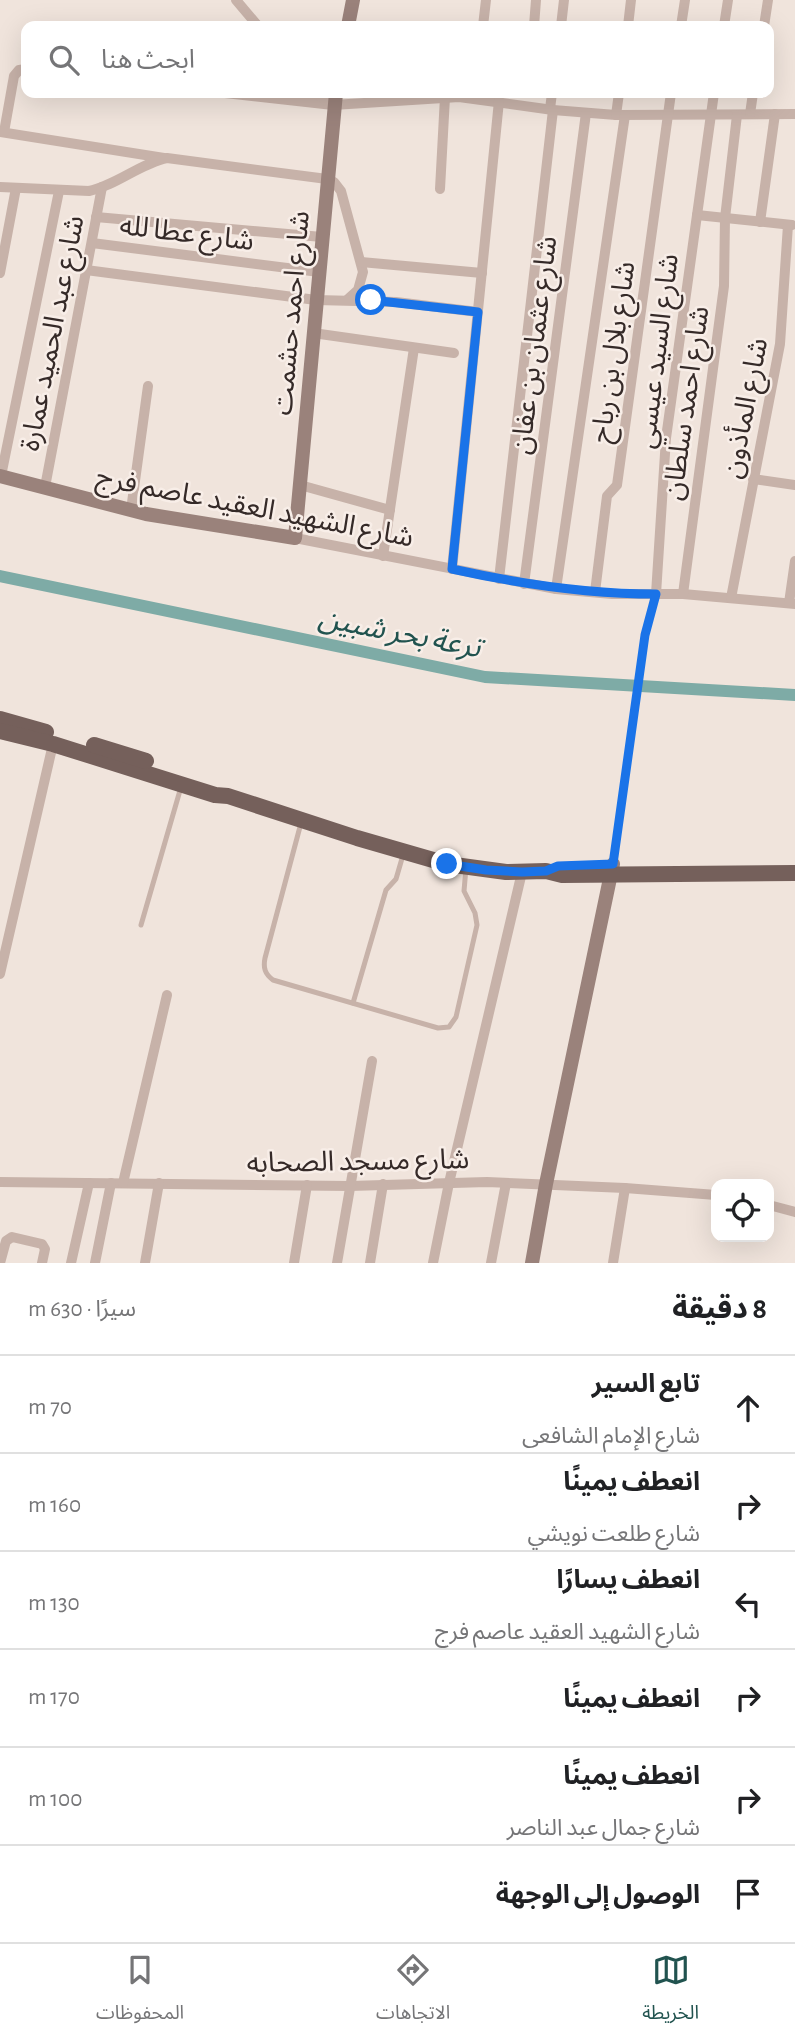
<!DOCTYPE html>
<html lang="ar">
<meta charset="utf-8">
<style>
body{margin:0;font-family:"Alegreya Sans","Noto Sans Arabic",sans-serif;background:#f6f6f6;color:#202124;direction:rtl}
.controls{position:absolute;right:21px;bottom:21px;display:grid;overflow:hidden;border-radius:14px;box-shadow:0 7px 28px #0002}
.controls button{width:63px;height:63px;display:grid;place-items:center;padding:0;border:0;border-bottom:2px solid #e0e0e0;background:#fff;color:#202124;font:35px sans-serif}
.stop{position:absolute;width:21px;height:21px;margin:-16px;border:5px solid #1a73e8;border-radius:50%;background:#fff}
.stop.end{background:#1a73e8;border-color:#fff;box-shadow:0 2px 7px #0008}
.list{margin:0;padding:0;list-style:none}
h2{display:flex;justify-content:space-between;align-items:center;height:91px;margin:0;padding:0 28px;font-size:30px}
h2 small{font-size:23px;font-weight:400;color:#757577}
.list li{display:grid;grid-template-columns:46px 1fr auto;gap:21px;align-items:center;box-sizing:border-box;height:98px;padding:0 28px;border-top:2px solid #e0e0e0}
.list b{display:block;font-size:26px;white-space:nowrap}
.list p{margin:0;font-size:23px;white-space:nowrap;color:#757577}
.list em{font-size:23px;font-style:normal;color:#757577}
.icon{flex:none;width:38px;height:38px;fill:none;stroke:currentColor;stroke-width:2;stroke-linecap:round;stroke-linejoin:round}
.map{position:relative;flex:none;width:795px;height:1263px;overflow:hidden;direction:ltr}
.search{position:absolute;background:#fff;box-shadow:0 7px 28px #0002;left:21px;right:21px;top:21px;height:77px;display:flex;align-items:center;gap:18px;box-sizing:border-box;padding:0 24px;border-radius:14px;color:#757577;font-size:26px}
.sheet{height:679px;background:#fff}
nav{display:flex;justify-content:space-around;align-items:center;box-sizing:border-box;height:98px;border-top:2px solid #e0e0e0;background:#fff;font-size:19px;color:#757577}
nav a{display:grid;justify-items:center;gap:4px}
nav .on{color:#21534f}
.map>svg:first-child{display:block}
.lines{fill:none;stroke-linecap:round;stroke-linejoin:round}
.canal{stroke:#7eaba6;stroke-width:12}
.path{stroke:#b39c94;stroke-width:2;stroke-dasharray:3.5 3.5;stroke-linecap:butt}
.lane{stroke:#c7b2a9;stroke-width:5}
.street{stroke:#c7b2a9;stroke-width:10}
.secondary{stroke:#9a827b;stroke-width:14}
.primary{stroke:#75605b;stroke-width:16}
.route{stroke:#1a73e8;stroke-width:9}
.labels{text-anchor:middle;stroke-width:5;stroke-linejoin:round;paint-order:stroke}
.street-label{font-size:28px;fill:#352a28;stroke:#f8eee8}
.water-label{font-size:30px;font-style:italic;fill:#21534f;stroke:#f8eee8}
</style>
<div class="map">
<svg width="795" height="1263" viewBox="0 0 795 1263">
<rect width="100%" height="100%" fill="#f0e4dc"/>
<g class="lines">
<!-- canal -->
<path class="canal" d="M0,576L485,677L795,695"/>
<!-- path -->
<path class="path" d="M615,852L645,635L653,605"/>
<!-- lane -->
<g class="lane">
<path d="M301,823L265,958C263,968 265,974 273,980L438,1028L449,1027L456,1017L477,925L475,913L464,891L466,868"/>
<path d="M141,925L181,787"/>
<path d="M353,1003L386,890L396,879L403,855"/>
</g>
<!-- street -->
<g class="street">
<path d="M236,0L258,26"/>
<path d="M483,26L486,0"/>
<path d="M534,26L536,0"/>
<path d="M561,26L564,0"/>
<path d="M628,26L631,0"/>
<path d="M681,26L685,0"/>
<path d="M724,26L728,0"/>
<path d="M764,26L768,0"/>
<path d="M225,93L333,105L459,97L553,110L616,115L795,114"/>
<path d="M315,93L331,104"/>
<path d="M550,109L552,93"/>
<path d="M750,114L753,93"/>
<path d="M616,115L619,93"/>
<path d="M0,132L164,158"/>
<path d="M4,132L14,76L19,70L26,69"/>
<path d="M0,187L89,191C117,185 139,164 167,158L327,179L334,182L341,191L363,272L358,290L347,300"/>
<path d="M440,189L445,97"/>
<path d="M697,215L792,225"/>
<path d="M96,217L322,237"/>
<path d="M760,222L775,114"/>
<path d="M92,243L319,272"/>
<path d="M361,262L482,273"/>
<path d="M86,270L316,300L396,302L478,312"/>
<path d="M0,273L16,188"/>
<path d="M313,333L454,353"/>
<path d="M1,476L59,191"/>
<path d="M753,479L795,485"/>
<path d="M300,485L390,510"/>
<path d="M45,487L102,187"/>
<path d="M131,510L148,386"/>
<path d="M295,538L556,589L612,594H683L795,604"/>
<path d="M383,556L414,348"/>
<path d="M452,569L499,101"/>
<path d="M499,579L553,110"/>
<path d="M524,584L586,113"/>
<path d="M556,589L625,115"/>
<path d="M595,592L607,496L617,485L671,93"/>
<path d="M656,594L666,438L714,93"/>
<path d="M683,594L724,286L725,218L737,115"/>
<path d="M731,598L780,344L788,225"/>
<path d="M789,603L795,561"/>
<path d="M0,974L53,744"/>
<path d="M0,1182L350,1186L487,1182L625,1188L716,1195"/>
<path d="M123,1183L167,995"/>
<path d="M769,1205L795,1212"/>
<path d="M0,1263L6,1241L12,1237L42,1244L45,1249L42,1263"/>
<path d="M71,1263L89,1183"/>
<path d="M95,1263L111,1183"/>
<path d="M145,1263L159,1183"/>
<path d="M294,1263L307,1185"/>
<path d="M337,1263L372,1061"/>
<path d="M370,1263L383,1184"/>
<path d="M433,1263L449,1183L522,872"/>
<path d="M491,1263L506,1183"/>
<path d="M613,1263L625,1188"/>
</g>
<!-- secondary -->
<g class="secondary">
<path d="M348,26L353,0"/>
<path d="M0,476L146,514L295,538L336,93"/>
<path d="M532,1263L546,1184L613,864"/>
</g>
<!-- primary -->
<g class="primary">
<path d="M0,719L46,732"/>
<path d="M0,731L53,744L215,795L228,796L357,838L447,864L506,872L546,871L562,875L795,873"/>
<path d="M94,745L146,761"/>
</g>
</g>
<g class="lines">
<!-- route -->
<path class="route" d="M371,300L478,312L452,569C520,584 586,594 656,594L645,635L613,864L558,866L546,871L522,872L486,870L447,864"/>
</g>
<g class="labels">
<!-- street labels -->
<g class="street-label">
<text transform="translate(187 232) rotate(7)" y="10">شارع عطا لله</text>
<text transform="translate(290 313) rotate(-85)" y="10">شارع احمد حشمت</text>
<text transform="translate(51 333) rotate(-79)" y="10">شارع عبد الحميد عمارة</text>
<text transform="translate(533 345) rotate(-83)" y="10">شارع عثمان بن عفان</text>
<text transform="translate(656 351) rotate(-83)" y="10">شارع السيد عيسي</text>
<text transform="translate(612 352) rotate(-82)" y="10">شارع بلال بن رباح</text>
<text transform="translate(685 403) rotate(-82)" y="10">شارع احمد سلطان</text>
<text transform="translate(744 408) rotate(-79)" y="10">شارع المأذون</text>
<text transform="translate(255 506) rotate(11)" y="10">شارع الشهيد العقيد عاصم فرج</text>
<text transform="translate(358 1160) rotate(-1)" y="10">شارع مسجد الصحابه</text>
</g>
<!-- water labels -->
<g class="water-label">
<text transform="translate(400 632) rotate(11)" y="10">ترعة بحر شبين</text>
</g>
</g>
</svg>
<div class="controls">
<button><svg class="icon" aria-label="locate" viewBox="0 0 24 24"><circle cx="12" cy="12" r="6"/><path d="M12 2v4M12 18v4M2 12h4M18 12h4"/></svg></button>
</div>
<div class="stop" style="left:371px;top:300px"></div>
<div class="stop end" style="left:447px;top:864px"></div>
<div class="search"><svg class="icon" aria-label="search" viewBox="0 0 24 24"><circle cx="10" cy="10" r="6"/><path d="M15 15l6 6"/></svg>ابحث هنا</div>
</div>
<section class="sheet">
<h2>8 دقيقة<small>سيرًا · 630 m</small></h2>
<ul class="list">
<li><svg class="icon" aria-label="ahead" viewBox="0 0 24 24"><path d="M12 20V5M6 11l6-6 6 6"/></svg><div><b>تابع السير</b><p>شارع الإمام الشافعى</p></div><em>70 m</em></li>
<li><svg class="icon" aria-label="right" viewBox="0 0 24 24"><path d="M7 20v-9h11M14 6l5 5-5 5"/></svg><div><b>انعطف يمينًا</b><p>شارع طلعت نويشي</p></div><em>160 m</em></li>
<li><svg class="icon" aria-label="left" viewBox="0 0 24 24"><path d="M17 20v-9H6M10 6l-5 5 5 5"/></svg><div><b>انعطف يسارًا</b><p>شارع الشهيد العقيد عاصم فرج</p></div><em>130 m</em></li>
<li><svg class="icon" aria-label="right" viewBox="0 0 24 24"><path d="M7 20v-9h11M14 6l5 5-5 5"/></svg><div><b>انعطف يمينًا</b></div><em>170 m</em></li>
<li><svg class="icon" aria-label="right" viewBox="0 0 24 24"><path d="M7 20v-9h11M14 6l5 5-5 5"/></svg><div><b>انعطف يمينًا</b><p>شارع جمال عبد الناصر</p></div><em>100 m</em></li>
<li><svg class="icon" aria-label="arrive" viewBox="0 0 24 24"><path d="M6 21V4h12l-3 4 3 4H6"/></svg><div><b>الوصول إلى الوجهة</b></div></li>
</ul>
</section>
<nav>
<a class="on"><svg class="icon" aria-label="map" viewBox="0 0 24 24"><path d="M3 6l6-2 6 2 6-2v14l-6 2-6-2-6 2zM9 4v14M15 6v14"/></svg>الخريطة</a>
<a><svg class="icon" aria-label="directions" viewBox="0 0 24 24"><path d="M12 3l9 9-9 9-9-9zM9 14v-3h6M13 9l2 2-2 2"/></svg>الاتجاهات</a>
<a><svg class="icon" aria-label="saved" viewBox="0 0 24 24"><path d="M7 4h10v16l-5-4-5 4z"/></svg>المحفوظات</a>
</nav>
